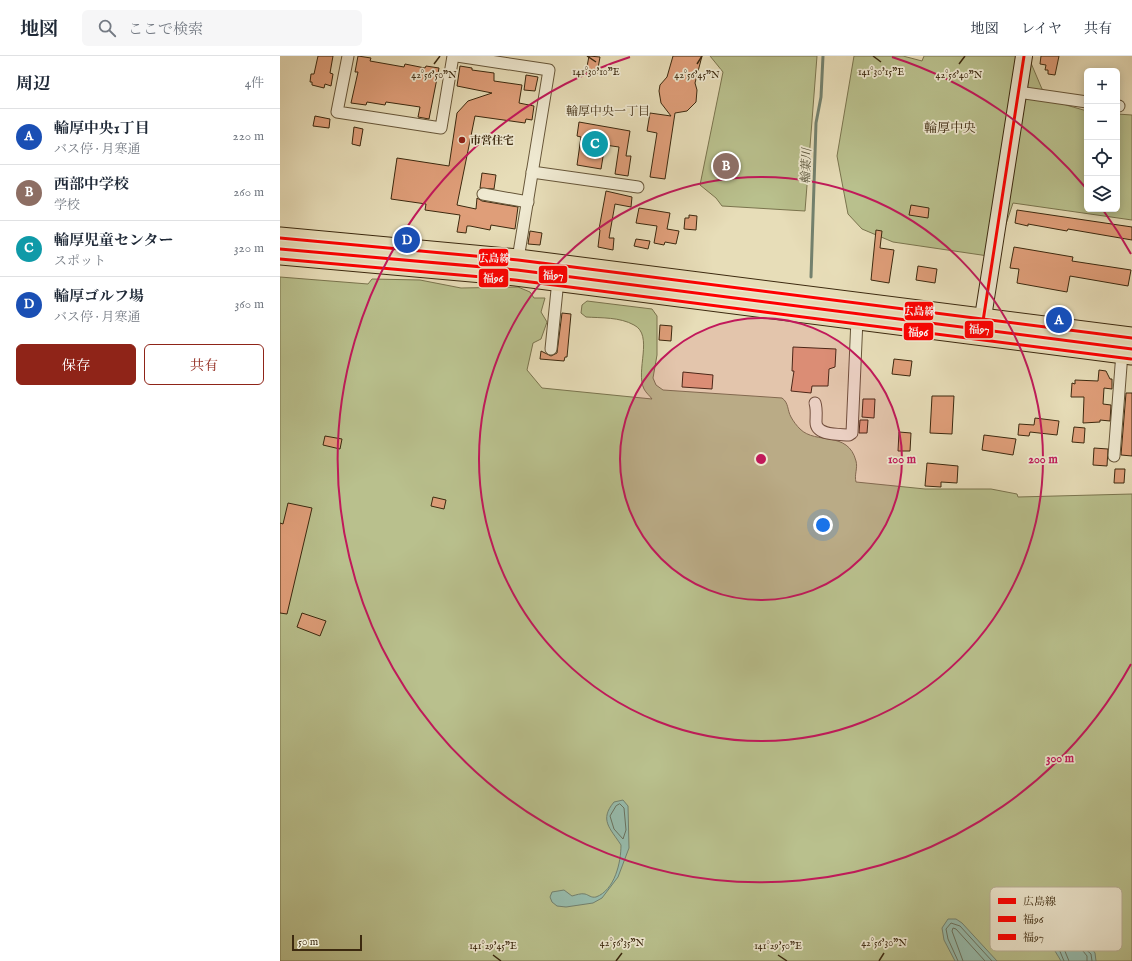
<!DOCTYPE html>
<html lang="ja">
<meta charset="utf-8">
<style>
body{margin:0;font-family:"IM FELL English","Noto Serif JP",serif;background:#f6f6f7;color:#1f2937}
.controls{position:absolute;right:12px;top:12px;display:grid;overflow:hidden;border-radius:6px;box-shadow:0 2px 10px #0003}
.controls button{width:36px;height:36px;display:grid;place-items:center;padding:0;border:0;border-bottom:1px solid #e0e1e3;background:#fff;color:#1f2937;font:20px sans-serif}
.scale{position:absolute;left:12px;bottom:10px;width:70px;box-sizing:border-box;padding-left:4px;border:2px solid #3c290f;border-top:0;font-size:11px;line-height:14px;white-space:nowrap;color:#3c290f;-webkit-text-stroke:3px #efe9d1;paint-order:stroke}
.you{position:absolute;left:543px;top:469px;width:14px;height:14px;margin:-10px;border:3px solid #fff;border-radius:50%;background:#1a73e8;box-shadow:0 0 0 6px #1a73e833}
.badge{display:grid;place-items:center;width:26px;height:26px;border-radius:50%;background:#8f2418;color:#fff;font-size:13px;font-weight:700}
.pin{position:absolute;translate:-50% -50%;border:2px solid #fff;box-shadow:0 1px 4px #0006}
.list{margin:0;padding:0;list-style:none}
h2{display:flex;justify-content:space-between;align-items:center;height:52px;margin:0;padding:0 16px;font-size:17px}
h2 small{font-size:13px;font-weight:400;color:#747a83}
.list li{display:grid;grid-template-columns:26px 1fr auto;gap:12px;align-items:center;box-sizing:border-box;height:56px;padding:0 16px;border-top:1px solid #e0e1e3}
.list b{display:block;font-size:15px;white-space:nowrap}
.list p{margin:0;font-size:13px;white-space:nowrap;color:#747a83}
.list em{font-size:13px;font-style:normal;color:#747a83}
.actions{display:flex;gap:8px;padding:12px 16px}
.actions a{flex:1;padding:9px 0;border:1px solid #8f2418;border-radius:6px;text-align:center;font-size:14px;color:#8f2418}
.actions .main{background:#8f2418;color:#fff}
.icon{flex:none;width:22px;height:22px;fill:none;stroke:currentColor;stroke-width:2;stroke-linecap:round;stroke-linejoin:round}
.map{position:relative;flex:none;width:852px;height:905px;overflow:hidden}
header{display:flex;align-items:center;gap:24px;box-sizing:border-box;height:56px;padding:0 20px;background:#fff;border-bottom:1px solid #e0e1e3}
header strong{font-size:19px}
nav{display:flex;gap:22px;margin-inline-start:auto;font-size:14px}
.search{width:280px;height:36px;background:#f6f6f7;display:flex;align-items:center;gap:10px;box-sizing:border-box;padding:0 14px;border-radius:6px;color:#747a83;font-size:15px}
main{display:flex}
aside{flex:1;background:#fff}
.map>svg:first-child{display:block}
.green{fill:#b9c08d;stroke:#7a744e}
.water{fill:#97bcad;stroke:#73816e}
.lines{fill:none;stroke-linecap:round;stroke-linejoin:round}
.shore{stroke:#6a725e;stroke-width:1}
.stream{stroke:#73816e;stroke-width:3}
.building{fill:#df9e79;stroke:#3c290f}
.street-casing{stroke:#675639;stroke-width:13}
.secondary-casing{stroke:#3c290f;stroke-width:18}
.highway-casing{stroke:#3c290f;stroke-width:23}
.street{stroke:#efe9d1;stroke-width:11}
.secondary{stroke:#efe9d1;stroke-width:16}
.highway{stroke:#e7ddb8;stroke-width:21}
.bus-1-casing{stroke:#efe9d1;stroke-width:6}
.bus-2-casing{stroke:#efe9d1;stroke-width:6}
.bus-3-casing{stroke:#efe9d1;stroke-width:6}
.bus-1{stroke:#f00;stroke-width:3}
.bus-2{stroke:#f00;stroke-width:3}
.bus-3{stroke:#f00;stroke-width:3}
.ticks{fill:none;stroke:#3c290f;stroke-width:1.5}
.ring{fill:none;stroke:#c2185b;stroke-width:2}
.poi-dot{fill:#8f2418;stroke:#efe9d1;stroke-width:1.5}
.labels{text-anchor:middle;stroke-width:3.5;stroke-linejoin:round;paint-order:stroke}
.poi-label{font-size:11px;font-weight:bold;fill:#3c290f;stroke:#efe9d1;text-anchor:start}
.neighbourhood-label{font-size:12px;fill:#3c290f;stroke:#efe9d1}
.water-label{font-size:12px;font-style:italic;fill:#534e36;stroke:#efe9d1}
.quarter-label{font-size:13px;fill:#3c290f;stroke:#efe9d1}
.key{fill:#efe9d1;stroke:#b9af97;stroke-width:1}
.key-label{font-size:11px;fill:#3c290f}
.ticks-label{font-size:10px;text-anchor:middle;fill:#3c290f;stroke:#efe9d1;stroke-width:3.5;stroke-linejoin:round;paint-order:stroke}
.centre{fill:#c2185b;stroke:#efe9d1;stroke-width:2}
.ring-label{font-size:12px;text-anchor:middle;font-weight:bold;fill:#c2185b;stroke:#efe9d1;stroke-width:3.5;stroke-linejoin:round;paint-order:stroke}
.line-badge{stroke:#efe9d1;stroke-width:1.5}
.badge-label{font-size:11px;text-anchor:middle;font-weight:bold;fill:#fff}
</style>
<header>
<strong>地図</strong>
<div class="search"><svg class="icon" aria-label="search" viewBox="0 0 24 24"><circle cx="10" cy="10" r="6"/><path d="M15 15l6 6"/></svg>ここで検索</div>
<nav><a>地図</a><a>レイヤ</a><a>共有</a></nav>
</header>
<main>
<aside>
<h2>周辺<small>4件</small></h2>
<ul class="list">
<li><span class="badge" style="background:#1a4fb4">A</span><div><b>輪厚中央1丁目</b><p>バス停 · 月寒通</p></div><em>220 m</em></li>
<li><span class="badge" style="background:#8d6e63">B</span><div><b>西部中学校</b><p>学校</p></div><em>260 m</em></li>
<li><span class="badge" style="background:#0f9aa8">C</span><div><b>輪厚児童センター</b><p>スポット</p></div><em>320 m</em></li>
<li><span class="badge" style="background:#1a4fb4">D</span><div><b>輪厚ゴルフ場</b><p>バス停 · 月寒通</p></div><em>360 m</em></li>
</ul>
<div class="actions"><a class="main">保存</a><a>共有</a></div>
</aside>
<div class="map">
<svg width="852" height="905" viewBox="0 0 852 905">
<rect width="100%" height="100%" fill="#e7ddb8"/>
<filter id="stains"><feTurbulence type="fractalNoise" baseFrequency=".005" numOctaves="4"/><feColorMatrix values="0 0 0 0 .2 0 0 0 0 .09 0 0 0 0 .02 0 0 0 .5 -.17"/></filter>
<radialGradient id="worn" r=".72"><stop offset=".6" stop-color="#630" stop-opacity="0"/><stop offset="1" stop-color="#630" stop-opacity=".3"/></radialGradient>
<!-- green -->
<g class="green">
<path d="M430,0H537L525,155L442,150L436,142L420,129L443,16Z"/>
<path d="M574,0H623L642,5L644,0H748L762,33L786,49L807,55V153H837V58L852,59V164L733,147L715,201L613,186L582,173L568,158L557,100Z"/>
<path d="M0,221L88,228L92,223L140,224L181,232L238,231L250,236L254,242H265L261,256L267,266L261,283L253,287L247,314L262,332L372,343C370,340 366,337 364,333C355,315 374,279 354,269C340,261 321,262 306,261L301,257L302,249L307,245L372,253L377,260V299L373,322L376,329L383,334L502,342C509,347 507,354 511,361C513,365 517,370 520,373C536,389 568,374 576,405C578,412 574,419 576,426L645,433H711L737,438L738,441L852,438V905H0Z"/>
</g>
<!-- water -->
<g class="water">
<path d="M343,744L348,750L349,792L338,821L322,842L313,847L286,851L277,850L272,846L270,841L272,836L284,834L292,840C296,839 301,837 305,838C309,839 311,842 316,841C335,834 341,806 341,789C330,772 319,764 334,746Z"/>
<path d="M668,863H676L682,867L717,905H675L664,884L662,872Z"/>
<path d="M780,863L788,867L796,879L809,888L815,897L816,905H781L775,895L767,872L772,864Z"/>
</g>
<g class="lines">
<!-- shore -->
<g class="shore">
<path d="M340,748L344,752L346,774L343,783L334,773L330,760L336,750Z"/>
<path d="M678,905L668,883L666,873L671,867L680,870L712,905"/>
<path d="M683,905L672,875L673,872L676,873L705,905"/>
<path d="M784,905L771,874L775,868L786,870L793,882L811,898L812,905"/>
<path d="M789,905L777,876L778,873L782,874L790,885L803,895L807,900V905"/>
</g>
<!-- stream -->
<path class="stream" d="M531,221L536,67L541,41L543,0"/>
</g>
<!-- building -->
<g class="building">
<path d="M38,0H53L50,17L53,18L51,30L45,28L44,32L32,29V26H30L31,18H34Z"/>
<path d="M78,0L91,2L90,5L124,11L125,8L145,12L146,10L159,12L149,63L138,61L140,51L106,46L105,49L87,46L86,49L71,47L78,16H75Z"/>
<path d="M309,0L320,1L317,18L306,16Z"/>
<path d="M393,0H422L415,27L417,34L416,46L407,55L395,57L385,123L370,121L377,77L367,75L370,57L391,60L381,47L379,35L380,29L387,21Z"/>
<path d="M761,0H779L775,19L768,18V14H765L766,9L760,8Z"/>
<path d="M180,10L192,12V14L214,17V25L242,29L239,47L254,50L252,64L246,63L245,67L195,60L177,149L196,153L197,142L202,145L238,151L235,173L211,169L210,174L190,170H187L186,177L177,176L180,159L145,154L146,148L111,143L117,102L169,110L177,57L188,45L212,37L177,30Z"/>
<path d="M246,19L258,21L255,35L244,34Z"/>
<path d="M35,60L50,63L49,72L33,70Z"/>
<path d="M299,66L350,75L346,100H351L348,120L335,118L339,91L325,89L321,113L297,109L301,81L297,80Z"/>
<path d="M74,71L83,73L80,90L72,88Z"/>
<path d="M202,117L216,119L214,133L200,132Z"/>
<path d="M326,135L352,141L351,151L335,148L329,182H334L333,194L318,191L320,174L319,173Z"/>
<path d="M631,149L649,152L648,162L629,159Z"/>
<path d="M359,152L390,157L387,173L399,175L396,188L385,186L384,189L374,187L377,170L356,167Z"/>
<path d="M737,154L852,171V184L788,173L787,175L748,168V170L735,167Z"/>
<path d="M409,159L417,160L416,174L404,173L405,162H409Z"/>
<path d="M596,174L602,175L600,192L614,194L609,227L591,224Z"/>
<path d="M250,175L262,177L260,189L248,188Z"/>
<path d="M356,183L370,185L368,193L354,190Z"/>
<path d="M734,191L793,201L792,205L851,214L848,230L790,220L787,236L737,227L739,213L730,212Z"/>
<path d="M638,210L657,213L655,227L636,224Z"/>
<path d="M282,257L291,258L287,301H285L284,305L260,303L261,295L271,300L277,297Z"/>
<path d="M380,269L392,270L391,285L379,284Z"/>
<path d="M513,291L556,293L555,311L549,313L548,330H532L531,337L511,335L514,315H512Z"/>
<path d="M614,303L632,305L630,320L612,318Z"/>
<path d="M819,314L826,315L830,323H832V333L824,332L823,348L831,349L830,365L820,364V366L803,367L804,341H791L792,327L795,328V324L818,325Z"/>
<path d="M403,316L433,319L432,333L402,331Z"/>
<path d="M846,337H852V400L841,399Z"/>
<path d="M652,340H674L672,378L650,377Z"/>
<path d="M583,343H595L594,362L582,361Z"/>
<path d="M755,362L779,365L777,379L750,376L749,380L738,379L739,368L754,369Z"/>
<path d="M580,364H588L587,377H579Z"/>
<path d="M794,371L805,372L804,387L792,386Z"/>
<path d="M619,376L631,377L630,395H618Z"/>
<path d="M704,379L736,383L733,399L702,394Z"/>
<path d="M45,380L62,383L60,393L43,389Z"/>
<path d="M814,392L828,393L827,410L813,409Z"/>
<path d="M647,407L678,410L677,427L661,426V431L645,430Z"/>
<path d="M835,413H845L844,427H834Z"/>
<path d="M153,441L166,444L164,453L151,450Z"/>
<path d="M8,447L32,452L7,558L0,557V467L3,468Z"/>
<path d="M22,557L46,565L40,580L17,571Z"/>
</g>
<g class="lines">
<!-- street casing -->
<g class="street-casing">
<g id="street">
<path d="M68,0L57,56L161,72L173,0"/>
<path d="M177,0L269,14L237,209"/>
<path d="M738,36L807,46"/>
<path d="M837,50H839"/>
<path d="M252,116L358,131"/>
<path d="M203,138L248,146"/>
<path d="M271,293L278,224"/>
<path d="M535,347C537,353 536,360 536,366C536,380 559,378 569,379L572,377L577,263"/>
<path d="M834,400L842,297"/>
</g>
</g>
<!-- secondary casing -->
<g class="secondary-casing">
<path id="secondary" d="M701,274L744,0"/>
</g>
<!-- highway casing -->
<g class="highway-casing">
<g id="highway">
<path d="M0,182L238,204L852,282"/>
<path d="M0,198L236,219L852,298"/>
</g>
</g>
<!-- street -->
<use href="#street" class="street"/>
<!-- secondary -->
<use href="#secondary" class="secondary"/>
<!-- highway -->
<use href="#highway" class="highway"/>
<!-- bus-1 casing -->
<g class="bus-1-casing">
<g id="bus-1">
<path d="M0,182L238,204L852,282"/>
<path d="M701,278L744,0"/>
</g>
</g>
<!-- bus-2 casing -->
<g class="bus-2-casing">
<path id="bus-2" d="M0,203L235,224L851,303"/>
</g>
<!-- bus-3 casing -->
<g class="bus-3-casing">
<path id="bus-3" d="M0,193L237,214L852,293"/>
</g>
<!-- bus-1 -->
<use href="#bus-1" class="bus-1"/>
<!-- bus-2 -->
<use href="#bus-2" class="bus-2"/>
<!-- bus-3 -->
<use href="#bus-3" class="bus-3"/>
</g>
<!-- ticks -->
<path class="ticks" d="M307,0L316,6M593,0L601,6M154,8L160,0M417,8L422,0M679,8L685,0M213,899L221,905M498,899L507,905M336,905L342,897M599,905L604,897"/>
<!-- distance rings -->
<circle cx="481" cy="403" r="141" fill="#c2185b" fill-opacity=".12"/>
<g class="ring">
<circle cx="481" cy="403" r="141"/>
<circle cx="481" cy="403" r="282"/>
<path d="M851 608A423 423 0 1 1 350 1M612 1A423 423 0 0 1 805 131M823 154A423 423 0 0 1 851 198"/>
</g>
<!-- markers -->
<circle class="poi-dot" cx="182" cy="84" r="4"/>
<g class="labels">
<!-- poi labels -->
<g class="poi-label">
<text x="190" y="88">市営住宅</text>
</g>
<!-- neighbourhood labels -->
<g class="neighbourhood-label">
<text x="328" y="59">輪厚中央一丁目</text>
</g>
<!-- water labels -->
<g class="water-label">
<text transform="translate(526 110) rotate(-88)" y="4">輪葉川</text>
</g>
<!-- quarter labels -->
<g class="quarter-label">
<text x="670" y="76">輪厚中央</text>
</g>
</g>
<!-- legend -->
<rect x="710" y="831" width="132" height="64" rx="6" class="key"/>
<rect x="718" y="842" width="18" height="6" fill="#f00"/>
<rect x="718" y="860" width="18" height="6" fill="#f00"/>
<rect x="718" y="878" width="18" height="6" fill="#f00"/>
<g class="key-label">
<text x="743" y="849">広島線</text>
<text x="743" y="867">福96</text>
<text x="743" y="885">福97</text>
</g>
<g class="ticks-label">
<text x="601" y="19">141°30'15"E</text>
<text x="316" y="19">141°30'10"E</text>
<text x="154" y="22">42°56'50"N</text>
<text x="417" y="22">42°56'45"N</text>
<text x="679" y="22">42°56'40"N</text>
<text x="342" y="890">42°56'35"N</text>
<text x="604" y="890">42°56'30"N</text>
<text x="213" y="893">141°29'45"E</text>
<text x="498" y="893">141°29'50"E</text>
</g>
<circle cx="481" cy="403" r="6" class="centre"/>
<g class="ring-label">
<text x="622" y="407">100 m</text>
<text x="763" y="407">200 m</text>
<text x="780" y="706">300 m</text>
</g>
<g class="line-badge">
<rect x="198" y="192" width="31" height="19" rx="4" fill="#f00"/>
<rect x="258" y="209" width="30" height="19" rx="4" fill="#f00"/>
<rect x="198" y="212" width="31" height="20" rx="4" fill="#f00"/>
<rect x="624" y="245" width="30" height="20" rx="4" fill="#f00"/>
<rect x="684" y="264" width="30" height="19" rx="4" fill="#f00"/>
<rect x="623" y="266" width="31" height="19" rx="4" fill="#f00"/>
</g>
<g class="badge-label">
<text x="214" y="206">広島線</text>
<text x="273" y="223">福97</text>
<text x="213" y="226">福96</text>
<text x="639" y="259">広島線</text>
<text x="699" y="277">福97</text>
<text x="638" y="280">福96</text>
</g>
<rect width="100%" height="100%" filter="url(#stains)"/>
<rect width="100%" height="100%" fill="url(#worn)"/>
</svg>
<div class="controls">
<button>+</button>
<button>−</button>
<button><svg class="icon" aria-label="locate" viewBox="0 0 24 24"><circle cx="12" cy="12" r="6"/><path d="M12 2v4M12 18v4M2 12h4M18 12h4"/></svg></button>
<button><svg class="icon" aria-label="layers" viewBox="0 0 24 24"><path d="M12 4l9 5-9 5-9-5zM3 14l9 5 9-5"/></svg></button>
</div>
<div class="scale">50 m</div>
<div class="you"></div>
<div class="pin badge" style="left:779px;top:264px;background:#1a4fb4">A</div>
<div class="pin badge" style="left:446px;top:110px;background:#8d6e63">B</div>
<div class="pin badge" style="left:315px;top:88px;background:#0f9aa8">C</div>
<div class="pin badge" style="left:127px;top:184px;background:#1a4fb4">D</div>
</div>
</main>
